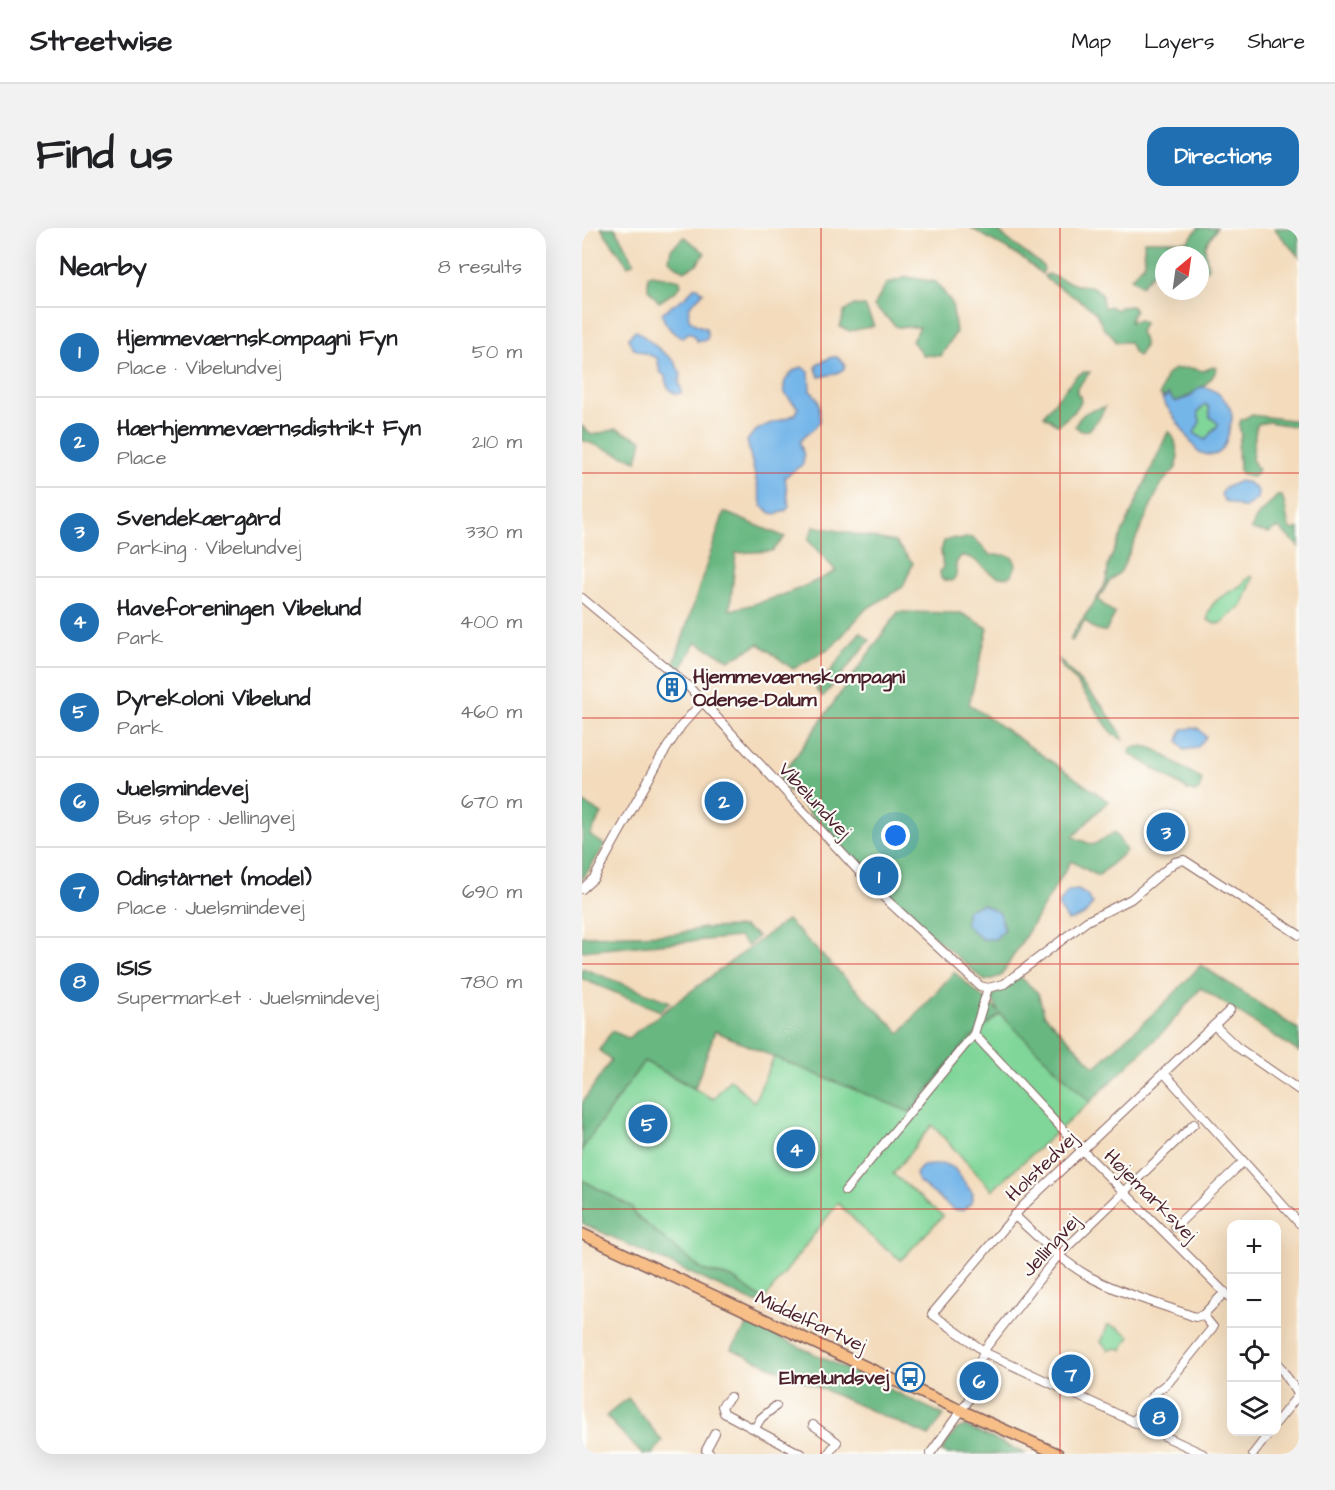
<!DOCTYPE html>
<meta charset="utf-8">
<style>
body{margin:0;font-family:"Architects Daughter",sans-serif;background:#f2f2f2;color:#202124}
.controls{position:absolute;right:18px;bottom:18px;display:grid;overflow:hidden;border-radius:12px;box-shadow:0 6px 24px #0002}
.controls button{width:54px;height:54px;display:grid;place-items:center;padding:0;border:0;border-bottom:2px solid #e0e0e0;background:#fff;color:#202124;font:30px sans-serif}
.compass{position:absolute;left:573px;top:18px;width:54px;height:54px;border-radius:50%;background:#fff;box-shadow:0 6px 24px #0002;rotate:29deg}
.you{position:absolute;left:314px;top:608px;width:21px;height:21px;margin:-15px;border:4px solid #fff;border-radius:50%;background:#1a73e8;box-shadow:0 0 0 9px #1a73e833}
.badge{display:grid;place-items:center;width:39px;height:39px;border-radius:50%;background:#1f6fb2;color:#fff;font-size:20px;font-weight:700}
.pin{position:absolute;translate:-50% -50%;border:3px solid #fff;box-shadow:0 2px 6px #0006}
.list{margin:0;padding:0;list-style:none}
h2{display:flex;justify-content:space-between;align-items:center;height:78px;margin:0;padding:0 24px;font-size:26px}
h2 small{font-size:20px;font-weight:400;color:#757577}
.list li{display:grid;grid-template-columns:39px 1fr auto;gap:18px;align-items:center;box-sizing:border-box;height:90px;padding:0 24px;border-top:2px solid #e0e0e0}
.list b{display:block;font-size:22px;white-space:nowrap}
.list p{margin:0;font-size:20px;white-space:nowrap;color:#757577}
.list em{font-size:20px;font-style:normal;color:#757577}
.icon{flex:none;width:33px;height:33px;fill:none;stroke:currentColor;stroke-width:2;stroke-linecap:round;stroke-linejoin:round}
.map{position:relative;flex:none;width:717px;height:1226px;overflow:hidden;border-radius:18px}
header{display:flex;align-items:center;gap:36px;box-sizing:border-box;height:84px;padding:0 30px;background:#fff;border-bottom:2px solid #e0e0e0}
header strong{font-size:28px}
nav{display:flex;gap:33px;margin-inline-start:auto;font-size:21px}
.intro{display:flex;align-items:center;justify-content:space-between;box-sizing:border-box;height:144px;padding:0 36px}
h1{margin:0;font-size:42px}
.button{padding:15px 27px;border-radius:18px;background:#1f6fb2;color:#fff;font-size:21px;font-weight:700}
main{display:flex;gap:36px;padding:0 36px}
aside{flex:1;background:#fff;border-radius:18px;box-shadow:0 6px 24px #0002}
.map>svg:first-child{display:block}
.green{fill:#80d699;stroke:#657a62;stroke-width:1.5}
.forest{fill:#68b781;stroke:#596b56;stroke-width:1.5}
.water{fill:#75b6e9;stroke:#606a8a;stroke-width:1.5;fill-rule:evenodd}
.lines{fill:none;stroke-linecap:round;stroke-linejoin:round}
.minor-casing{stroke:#85615e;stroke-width:10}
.major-casing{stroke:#85615e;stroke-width:13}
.minor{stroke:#fff;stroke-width:8}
.major{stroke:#f7be88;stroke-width:10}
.grid{fill:none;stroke:#d62828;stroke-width:1.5;stroke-opacity:0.55}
.labels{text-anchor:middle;stroke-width:4.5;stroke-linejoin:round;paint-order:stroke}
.poi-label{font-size:20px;font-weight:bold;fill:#4a1f2b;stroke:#fdfcf7;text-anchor:start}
.street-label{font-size:20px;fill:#4a1f2b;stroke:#fdfcf7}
</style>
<header>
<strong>Streetwise</strong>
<nav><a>Map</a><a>Layers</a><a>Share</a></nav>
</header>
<div class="intro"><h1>Find us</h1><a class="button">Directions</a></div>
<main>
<aside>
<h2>Nearby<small>8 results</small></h2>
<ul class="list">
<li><span class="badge">1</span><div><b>Hjemmeværnskompagni Fyn</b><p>Place · Vibelundvej</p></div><em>50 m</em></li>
<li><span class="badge">2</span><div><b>Hærhjemmeværnsdistrikt Fyn</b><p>Place</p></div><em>210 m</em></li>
<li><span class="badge">3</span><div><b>Svendekærgård</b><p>Parking · Vibelundvej</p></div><em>330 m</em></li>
<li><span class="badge">4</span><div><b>Haveforeningen Vibelund</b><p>Park</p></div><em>400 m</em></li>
<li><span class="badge">5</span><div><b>Dyrekoloni Vibelund</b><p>Park</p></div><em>460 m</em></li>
<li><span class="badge">6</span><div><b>Juelsmindevej</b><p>Bus stop · Jellingvej</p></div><em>670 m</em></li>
<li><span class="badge">7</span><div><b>Odinstårnet (model)</b><p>Place · Juelsmindevej</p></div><em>690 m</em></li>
<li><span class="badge">8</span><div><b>ISIS</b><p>Supermarket · Juelsmindevej</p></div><em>780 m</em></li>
</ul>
</aside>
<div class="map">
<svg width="717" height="1226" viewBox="0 0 717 1226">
<rect width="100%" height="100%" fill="#fdfcf7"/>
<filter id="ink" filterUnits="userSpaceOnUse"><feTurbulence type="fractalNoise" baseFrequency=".0167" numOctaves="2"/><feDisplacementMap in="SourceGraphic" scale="12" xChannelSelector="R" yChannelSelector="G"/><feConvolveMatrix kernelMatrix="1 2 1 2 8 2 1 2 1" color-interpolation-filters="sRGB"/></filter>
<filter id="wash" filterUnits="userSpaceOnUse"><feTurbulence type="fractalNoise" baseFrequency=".008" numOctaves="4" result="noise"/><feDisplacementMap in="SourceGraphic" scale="24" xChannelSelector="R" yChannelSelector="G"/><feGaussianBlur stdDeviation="1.35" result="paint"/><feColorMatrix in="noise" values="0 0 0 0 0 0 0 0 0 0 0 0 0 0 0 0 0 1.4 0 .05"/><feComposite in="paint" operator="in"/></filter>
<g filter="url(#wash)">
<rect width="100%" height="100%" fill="#f3dbbc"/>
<!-- green -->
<g class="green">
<path d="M623,176L627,178L628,189L637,196L629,204L626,212H623L611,205L618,194L616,184Z"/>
<path d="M669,348L671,350L661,376L638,396L631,395L626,392C625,373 644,366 658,358C662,355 664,351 669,348Z"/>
<path d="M418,786L508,874L410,962L350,897L311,946L361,988L319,1032L287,1007L256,975L182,1072L150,1050L120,1042L52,986L50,979L0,952V921L62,833L131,871L148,851L172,874L192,829L328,883L384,814Z"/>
<path d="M526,1097L536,1100L548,1108L540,1122L536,1120L527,1122L519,1114Z"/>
</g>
<!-- forest -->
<g class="forest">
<path d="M19,0H33L52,34L46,38Z"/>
<path d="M389,0H413L431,16L460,37L462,41L460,46L442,31Z"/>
<path d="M616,0H635L623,18L626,40L618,46V27H582V57L572,44L559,58L549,50L563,35L562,13H606Z"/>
<path d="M692,0H717V29Z"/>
<path d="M103,9L123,25L115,36L102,43L87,32L89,21Z"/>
<path d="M466,46L494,57L508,58L514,61L519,65L522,80L527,78L535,82L538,79L549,78L553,82L548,94L558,92L562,95L558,104C564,115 564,118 556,128L552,125L547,114H534L529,106L522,101L514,85L502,75L464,51L462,48Z"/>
<path d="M69,47L94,51L98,52L99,57L94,63L77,74L66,61V48Z"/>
<path d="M325,49L354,54L370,75L374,104L359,128L341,127L330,113L338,99H315L292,78L304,56Z"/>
<path d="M272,77L283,78L292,98L268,103L258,99L262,84Z"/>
<path d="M631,139L634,140C633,155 606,169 593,174L586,166L583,170L578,167L584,148L592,141L609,140L621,143Z"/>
<path d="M502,144H508L495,160V166L498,168L499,174L492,184L476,197L462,188L465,183L494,148Z"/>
<path d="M523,179L518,189L507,202L499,203L493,198C500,183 508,182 523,179Z"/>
<path d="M669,187L717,193V199L687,194L676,196L674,200L670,231L676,242L671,249H668L659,245L657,242L656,219L659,207L657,197L659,192Z"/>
<path d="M0,198L10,207L35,201L60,212L55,233L0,212Z"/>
<path d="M586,204L589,205L593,213L596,228L594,240L580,255L573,269L539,343L526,355L516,372L533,386L524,403C515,404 509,399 503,392L490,413L488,411C498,391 520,369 525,349C526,344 525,339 527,334Z"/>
<path d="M695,268H700C704,277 704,288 707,299L711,302L717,300V319L698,301L694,300L687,305L670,302C671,287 686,279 695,268Z"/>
<path d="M142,284L203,309L190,323L154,325L148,382C188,373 218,362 254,343L226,312L232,298L313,314L331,335L321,359L284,381L251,418L211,441L177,416L147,432L114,414L99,441L92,436Z"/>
<path d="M373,310L378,312C393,304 398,317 408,327C418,328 431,323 434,337L430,347C408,358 399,327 379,328C371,338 375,338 374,348L370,353L361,352L359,350L358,344L361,339L359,323L362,313Z"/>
<path d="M316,384L379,385L406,400L387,476L526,573L491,609L511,617L533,604L544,623L516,648L489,633L419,748L403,753L299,663L309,650L295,632L281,644L197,552Z"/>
<path d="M278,404L288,412L241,469L234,462Z"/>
<path d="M477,431L522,480L539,505L541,512L530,505L493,452L481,440Z"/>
<path d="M561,518C578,521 581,527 595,536C603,542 612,545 620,552L617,562L613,564L606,562L547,525L549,520Z"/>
<path d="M0,574L20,586L8,607L23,617L0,652Z"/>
<path d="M205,692L318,805L372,744L417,784L409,769L438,749L456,765L462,786L513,839L587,771L619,737L717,802V824L619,760L583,802L508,874L418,786L384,814L328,884L192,829L133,803L113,860L62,833L0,921V875L29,832L17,822L30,803L46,810Z"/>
<path d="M161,699L176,708L166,718L157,709L0,723V708L93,706L121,700Z"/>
<path d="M0,740L88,774L78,783L0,751Z"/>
<path d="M0,952L50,979L52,986L120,1042L150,1050L182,1072L173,1075L0,995Z"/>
<path d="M167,1095L362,1187L347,1208L149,1121Z"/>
<path d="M46,1170L80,1213L71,1226H60L24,1188Z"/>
<path d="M383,1198L444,1226H365L359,1223L375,1201Z"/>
</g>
<!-- water -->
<g class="water">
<path d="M113,59H116L121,64C114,75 104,74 107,91L115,97L124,100L126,107L125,111L121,113H115L110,105H106L101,110C90,106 84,98 80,87L81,84L103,69Z"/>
<path d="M55,103L92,133L99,146L97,154L100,164L96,166C88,165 83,156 83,148L78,144L75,130L52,121L46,111L51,104Z"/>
<path d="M250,129H255L263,136L262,141L255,145L237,149L234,140L235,136Z"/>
<path d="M220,139L227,144L228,163C241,172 236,181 238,193C233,203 223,205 218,214L222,228L221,236L203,249L207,279L203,283L195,286L189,285L180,278L165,213C177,194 197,195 214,186L216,180C212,174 206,171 203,165C198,154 210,141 220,139Z"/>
<path d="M618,159C633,158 650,175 650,190C650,194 647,199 647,203C643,224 635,233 615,223L581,173L580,170H583L586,166L593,174L607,169ZM623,176L627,179L628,189L637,196L623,212L612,205L618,194L616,184Z"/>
<path d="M658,253L667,255L676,263L675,271L662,280L643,273L639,267L642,260Z"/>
<path d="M616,500L624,509L615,520L602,522L596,513L600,501Z"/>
<path d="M496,662L505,667L511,676L502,687L486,693L476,677L486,663Z"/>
<path d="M400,676L418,685L422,702L413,711H400L384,697V683Z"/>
<path d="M362,936L372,940L391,966L389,975L381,982H372L336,953L334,946L340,938Z"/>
</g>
</g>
<g filter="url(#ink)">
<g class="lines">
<!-- minor casing -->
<g class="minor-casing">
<g id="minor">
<path d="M0,370L106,458L294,662L398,758L406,760L422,756L505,693L549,671L593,634L602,632L717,707"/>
<path d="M0,661L12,650L79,529L99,498L121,473"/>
<path d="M632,797L655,819L717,862"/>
<path d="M392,806L500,922L650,1072"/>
<path d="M582,845L717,995"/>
<path d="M263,963L392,806L406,760"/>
<path d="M432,987C456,1009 479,1033 508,1049C540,1066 578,1076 613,1089L621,1087L643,1064"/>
<path d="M593,999L661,934"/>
<path d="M694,1133L717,1167"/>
<path d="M148,1169L140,1178L142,1185L219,1226"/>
<path d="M551,1194L574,1164L587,1154L631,1099L621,1087"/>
<path d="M694,1195L717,1166"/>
<path d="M231,1197L255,1214L246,1226"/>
<path d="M173,1200L179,1190L194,1178"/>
<path d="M128,1226L124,1222L133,1205"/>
<path d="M348,1226L386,1173L402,1122L466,1040L476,1028L612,896"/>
<path d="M621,1226L406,1126L350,1086L440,979L648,782"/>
<path d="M671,1226L688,1204"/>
</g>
</g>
<!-- major casing -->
<g class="major-casing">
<path id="major" d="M0,1006L314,1153L476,1226"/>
</g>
<!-- minor -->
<use href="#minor" class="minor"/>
<!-- major -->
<use href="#major" class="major"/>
</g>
</g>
<!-- grid -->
<path class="grid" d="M239,0V1226M478,0V1226M0,245H717M0,490H717M0,736H717M0,981H717"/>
<!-- icons -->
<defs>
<g id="building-ring" transform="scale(1.5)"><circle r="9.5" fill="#fdfcf7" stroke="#1f6fb2" stroke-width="1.5"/><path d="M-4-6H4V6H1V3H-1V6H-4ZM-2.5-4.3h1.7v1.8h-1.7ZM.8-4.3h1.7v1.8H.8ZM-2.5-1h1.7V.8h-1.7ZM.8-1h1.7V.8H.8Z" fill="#1f6fb2"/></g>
<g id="bus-ring" transform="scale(1.5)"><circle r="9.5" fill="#fdfcf7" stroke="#1f6fb2" stroke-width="1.5"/><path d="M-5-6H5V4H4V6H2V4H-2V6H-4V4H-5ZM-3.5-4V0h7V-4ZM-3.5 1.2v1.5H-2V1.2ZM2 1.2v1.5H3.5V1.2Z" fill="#1f6fb2"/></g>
</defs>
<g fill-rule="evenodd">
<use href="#building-ring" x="90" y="459"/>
<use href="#bus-ring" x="328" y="1149"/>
</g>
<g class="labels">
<!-- poi labels -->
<g class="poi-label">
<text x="111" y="455">Hjemmeværnskompagni<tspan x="111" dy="23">Odense-Dalum</tspan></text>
<text x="307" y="1156" text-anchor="end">Elmelundsvej</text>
</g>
<!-- street labels -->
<g class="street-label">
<text transform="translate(233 572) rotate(47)" y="7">Vibelundvej</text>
<text transform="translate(459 938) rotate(-44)" y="7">Holstedvej</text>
<text transform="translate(569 967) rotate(45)" y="7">Højemarksvej</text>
<text transform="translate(468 1017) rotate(-48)" y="7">Jellingvej</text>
<text transform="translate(229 1093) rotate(25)" y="7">Middelfartvej</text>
</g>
</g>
</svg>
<div class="controls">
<button>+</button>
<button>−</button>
<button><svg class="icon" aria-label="locate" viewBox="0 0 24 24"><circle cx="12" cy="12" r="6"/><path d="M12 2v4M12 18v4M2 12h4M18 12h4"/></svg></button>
<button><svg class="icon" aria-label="layers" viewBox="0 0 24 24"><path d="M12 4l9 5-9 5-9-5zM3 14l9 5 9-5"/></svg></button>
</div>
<svg class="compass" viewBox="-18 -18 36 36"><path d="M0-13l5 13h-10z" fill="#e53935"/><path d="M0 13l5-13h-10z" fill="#757577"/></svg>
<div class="you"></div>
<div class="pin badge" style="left:297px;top:648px">1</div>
<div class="pin badge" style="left:142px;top:573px">2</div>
<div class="pin badge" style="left:584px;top:604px">3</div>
<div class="pin badge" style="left:214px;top:921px">4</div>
<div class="pin badge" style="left:66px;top:896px">5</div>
<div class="pin badge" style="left:397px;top:1153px">6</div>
<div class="pin badge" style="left:489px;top:1146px">7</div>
<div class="pin badge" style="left:577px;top:1189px">8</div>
</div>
</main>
